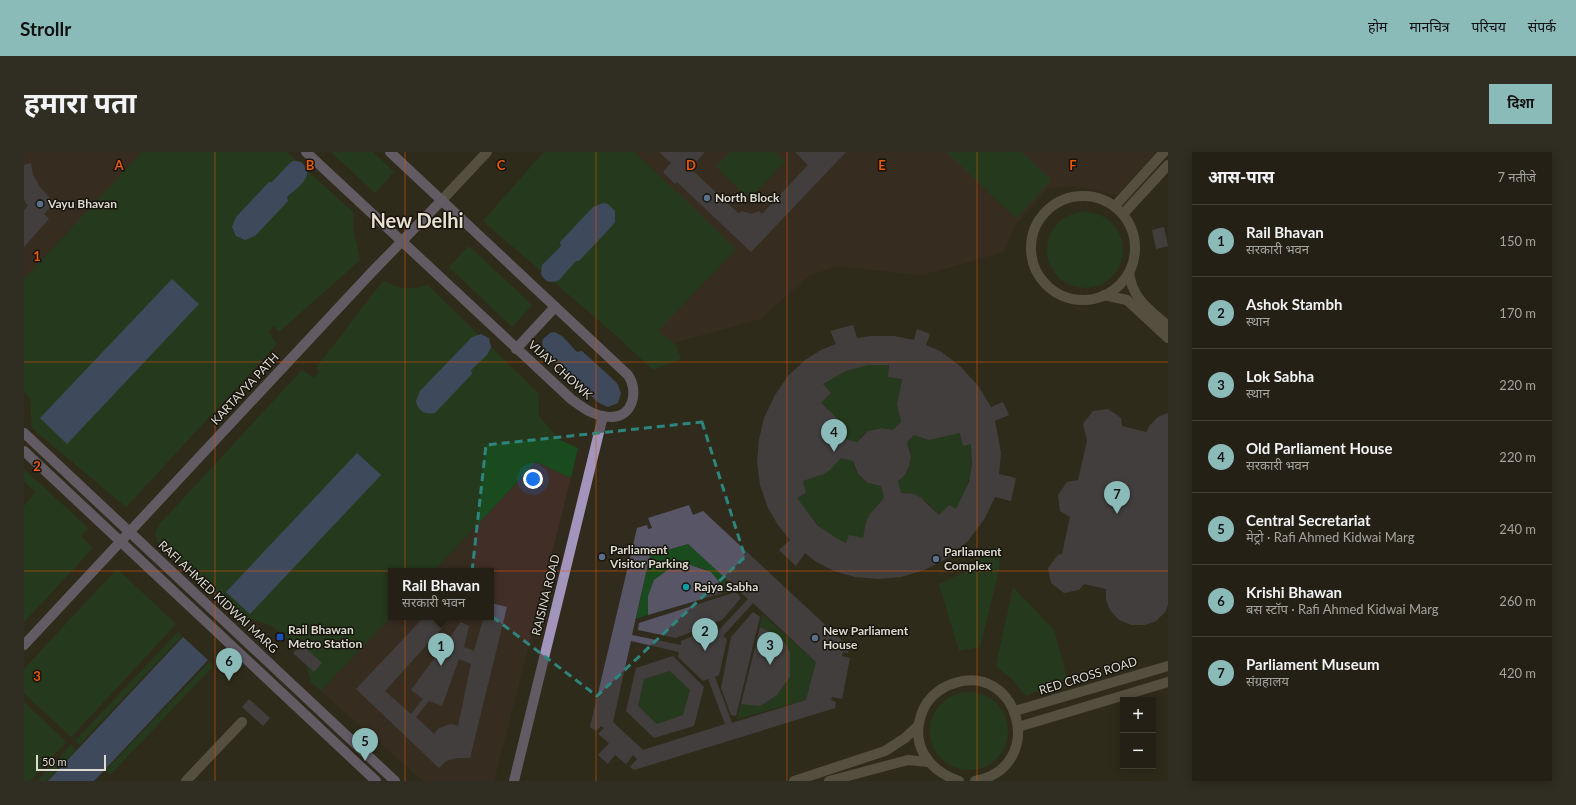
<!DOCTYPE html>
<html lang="hi">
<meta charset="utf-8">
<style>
body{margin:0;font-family:Lato,"Noto Sans Devanagari",sans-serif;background:#302d22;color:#f1f3f6}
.controls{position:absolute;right:12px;bottom:12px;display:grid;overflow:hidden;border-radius:0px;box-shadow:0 2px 10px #0003}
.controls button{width:36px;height:36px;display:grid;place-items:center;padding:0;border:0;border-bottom:1px solid #413e34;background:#242015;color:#f1f3f6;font:20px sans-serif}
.scale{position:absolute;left:12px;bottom:10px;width:70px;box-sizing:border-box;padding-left:4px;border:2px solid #dddad0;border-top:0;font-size:11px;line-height:14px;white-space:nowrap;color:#dddad0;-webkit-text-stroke:3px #16140d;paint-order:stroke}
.you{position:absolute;left:509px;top:327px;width:14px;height:14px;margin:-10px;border:3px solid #fff;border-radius:50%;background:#1a73e8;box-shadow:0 0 0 6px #1a73e833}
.badge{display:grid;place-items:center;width:26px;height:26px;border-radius:50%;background:#8bbbb9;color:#111;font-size:13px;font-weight:700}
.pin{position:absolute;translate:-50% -33px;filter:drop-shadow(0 1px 2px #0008)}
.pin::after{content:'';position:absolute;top:21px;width:14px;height:12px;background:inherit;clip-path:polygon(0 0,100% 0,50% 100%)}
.popup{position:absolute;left:364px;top:416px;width:106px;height:52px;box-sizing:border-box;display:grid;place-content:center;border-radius:0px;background:#242015;filter:drop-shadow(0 1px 3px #0005);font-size:13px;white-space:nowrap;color:#a3a3a0}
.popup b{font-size:15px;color:#f1f3f6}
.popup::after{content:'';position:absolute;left:50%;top:100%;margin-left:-8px;border:8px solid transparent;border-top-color:#242015}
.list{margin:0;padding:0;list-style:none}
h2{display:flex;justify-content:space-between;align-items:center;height:52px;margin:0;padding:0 16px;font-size:17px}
h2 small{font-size:13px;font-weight:400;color:#a3a3a0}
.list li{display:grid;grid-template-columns:26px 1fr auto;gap:12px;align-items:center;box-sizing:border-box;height:72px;padding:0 16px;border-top:1px solid #413e34}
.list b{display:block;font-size:15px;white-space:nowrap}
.list p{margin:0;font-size:13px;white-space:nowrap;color:#a3a3a0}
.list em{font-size:13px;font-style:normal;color:#a3a3a0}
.map{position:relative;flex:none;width:1144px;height:629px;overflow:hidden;border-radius:0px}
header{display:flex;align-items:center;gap:24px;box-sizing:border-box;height:56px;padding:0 20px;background:#8bbbb9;color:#111}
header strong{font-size:19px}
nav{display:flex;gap:22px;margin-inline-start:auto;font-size:14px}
.intro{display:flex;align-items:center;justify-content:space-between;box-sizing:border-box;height:96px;padding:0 24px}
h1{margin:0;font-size:28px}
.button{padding:10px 18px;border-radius:0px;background:#8bbbb9;color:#111;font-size:14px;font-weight:700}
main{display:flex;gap:24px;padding:0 24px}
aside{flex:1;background:#242015;border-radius:0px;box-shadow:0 2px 10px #0003}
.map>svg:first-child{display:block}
.commercial{fill:#412e27}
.green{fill:#194b1e}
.water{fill:#5170a9}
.building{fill:#575566;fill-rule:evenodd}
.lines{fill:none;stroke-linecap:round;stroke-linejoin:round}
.minor{stroke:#817b6a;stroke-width:10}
.major{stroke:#a195bc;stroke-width:10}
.marked{fill:none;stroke:#2e857d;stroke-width:3;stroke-dasharray:8 5;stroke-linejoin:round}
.grid{fill:none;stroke:#e8590c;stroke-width:1;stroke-opacity:0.55}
.service-dot{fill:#5c6f8a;stroke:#16140d;stroke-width:1.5}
.culture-dot{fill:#0f9aa8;stroke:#16140d;stroke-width:1.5}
.transit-dot{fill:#1a4fb4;stroke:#16140d;stroke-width:1.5}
.labels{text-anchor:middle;stroke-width:3;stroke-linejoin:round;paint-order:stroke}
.poi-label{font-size:12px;font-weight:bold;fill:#dddad0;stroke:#16140d;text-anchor:start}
.street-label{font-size:12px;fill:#dddad0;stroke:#16140d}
.town-label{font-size:20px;font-weight:bold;fill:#e8e1ce;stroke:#16140d}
.grid-label{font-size:13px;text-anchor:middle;font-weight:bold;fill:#e8590c;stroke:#16140d;stroke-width:3;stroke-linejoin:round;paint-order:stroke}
</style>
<header>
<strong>Strollr</strong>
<nav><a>होम</a><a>मानचित्र</a><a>परिचय</a><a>संपर्क</a></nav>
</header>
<div class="intro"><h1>हमारा पता</h1><a class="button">दिशा</a></div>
<main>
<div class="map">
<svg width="1144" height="629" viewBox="0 0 1144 629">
<rect width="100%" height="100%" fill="#302b1c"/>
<!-- commercial -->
<g class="commercial">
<path d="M0,0H118L0,127Z"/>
<path d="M611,0H1132L1093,43L1051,34L1024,36L991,73L980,100L898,123L813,114L786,123L736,167L649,191L634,180Z"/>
<path d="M512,310L547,326L470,629H399L297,539L367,465H467V419H410Z"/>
</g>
<!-- green -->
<g class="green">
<path d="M118,0H263L330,61L329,76L336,108L255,180L250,174L244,180L253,192L102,355L8,276L6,246L0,240V127Z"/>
<path d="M307,0H349L370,20L351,41Z"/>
<path d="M520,0H611L712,97L634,179L651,192L657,207L629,218L595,186L459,69Z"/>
<path d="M706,0H751L761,10L725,47L692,15Z"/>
<path d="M923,0H998L1027,28L992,67Z"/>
<circle cx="1061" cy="98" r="38"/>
<path d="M445,94L508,153L488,175L425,115Z"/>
<path d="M359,129C378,137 383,139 404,133L515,242V264L536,288L554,296L547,326L512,310L410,419H367V465L297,539L287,530L279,499L246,473L213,462L134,391L131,382L134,374L278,218L290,226L296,219L292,216Z"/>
<path d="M844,213H865L864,225L878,227L873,253L877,270L869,278C855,274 841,277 833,290L821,287L815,268L797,251L807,241L799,232L822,219Z"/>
<path d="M936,281L939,294L947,292C949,316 945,336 932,357L925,353L915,363C905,350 894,340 877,341L874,329C887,321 891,303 883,290L890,283L905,288Z"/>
<path d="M817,306L829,309C831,324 842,333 857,334L860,346L846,362L839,386C834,388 829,390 824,390C806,392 781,359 773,346L782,341L779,329C795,324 806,320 817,306Z"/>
<path d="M0,317L64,376L57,384L69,396L0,470V354L12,340L0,329Z"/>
<path d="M664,392L714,437L699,441C691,415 673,412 648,415L624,463L612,467L626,403Z"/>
<path d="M964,396H976L975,418L956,495L935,499L915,432L940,420Z"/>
<path d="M93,417L152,472L47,585L0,541V517Z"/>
<path d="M989,435L1030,478L1043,527L1002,544L989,528L972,514Z"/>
<path d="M738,462L792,510L782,548L713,567L717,552L736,554L753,543L766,525V500L757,485L736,475Z"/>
<path d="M154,480L158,484L55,593L51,589Z"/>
<path d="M185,510L189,514L86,623L82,618Z"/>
<path d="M646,519L666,538L659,563L633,572L614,554L620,527Z"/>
<circle cx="945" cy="579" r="39"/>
<path d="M0,550L42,590L6,629H0Z"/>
<path d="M47,593L52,598L23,629H13Z"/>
</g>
<!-- water -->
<g class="water">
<path d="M269,9C273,9 277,9 280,13C291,25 271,37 263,45L264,49L231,84L221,88L212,84L208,75L212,65L245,30H248L265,12Z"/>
<path d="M579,51L584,52L591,59V70L588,74L555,109H552L535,128C527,132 521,130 517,122L518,113L537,94L536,90L569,55Z"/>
<path d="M148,127L175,152L43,292L16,266Z"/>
<path d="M530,180L538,184L553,200L558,199L593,231L597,241L594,251L584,255L575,251L539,219V216C530,207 515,200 519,187L526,181Z"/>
<path d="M457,182L465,186L467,195L463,203L447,218L448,222L411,261C401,263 394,259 392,249L396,239L448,185Z"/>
<path d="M333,301L357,323L226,462L202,440Z"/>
<path d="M159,485L184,508L70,629H24Z"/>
</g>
<!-- building -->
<g class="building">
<path d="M635,0H681L666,16L714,61L718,59L727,62L735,59L738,62L784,13L771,0H822L727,100L653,30L651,32L639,20L647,11Z"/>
<path d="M7,11L9,23L16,35L30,51L20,62L25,67L0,95V58L4,54L0,48V13Z"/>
<path d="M1140,75L1144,94L1132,97L1128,78Z"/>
<path d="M829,173L833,186L847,184H870L890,188L893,177L906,182L902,193L916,199L936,214L955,235L967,255L979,250L985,263L971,269L977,301L975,322L992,326L987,349L971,345L961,366L944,389L924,406L900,418L877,425L855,427L831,425L810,419L791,409L781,401L772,414L755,398L766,388L754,373L744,356L736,333L733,310L735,288L740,266L751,243L764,224L781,208L797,198L812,192L806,179ZM844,213H865L864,225L878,227L873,253L877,270L869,278L858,276L844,279L833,290L821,287L815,268L797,251L807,241L799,232L822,219ZM936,281L939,294L947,292L948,311L945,330L932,357L925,353L915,363L896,345L890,342L877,341L874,329L880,324L885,315L887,304L883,290L890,283L905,288ZM817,306L829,309L834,322L844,331L857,334L860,346L846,362L842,370L839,386L825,383L822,391L812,386L793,373L773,346L782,341L779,329L800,322L807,317Z"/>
<path d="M1084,257L1097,266L1098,274L1122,280L1126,273L1134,265L1144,261V453L1141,460L1132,469L1121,473H1107L1095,468L1086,458L1082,448V437L1060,432L1055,438L1040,441L1027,431L1024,416L1034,403L1038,402L1046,365L1036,359L1034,343L1043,330L1054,328L1063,289L1059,272L1069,259Z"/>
<path d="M665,353L669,363L679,359L825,495L824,501L819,500L818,504L826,506L818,547L808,545L807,548L812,550L811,556L610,618L606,615L613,607L609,603L602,612L591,603L584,612L574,603L585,591L574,582L580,576L577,574L572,579L566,575L613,376L623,373L624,377L628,376L624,366ZM664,392L724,447L694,479L690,475L657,489V493L608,483L626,403ZM729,451L792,510L782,548L708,571L691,525L695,523L703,487L699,484ZM607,489L655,500L654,505L679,529L684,527L701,572L619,598L589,570Z"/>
<path d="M666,413L687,420L695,430L699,441L624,463V444L630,428L648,415Z"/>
<path d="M712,440L717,446L698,468L652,486L614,478L615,471Z"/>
<path d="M467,451L483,455L446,606H433L422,609L415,616L332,537L400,465H428L361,539L387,562L399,547L387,538L437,470L445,474L440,495L450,499L459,468L448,465H467ZM435,507L447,512L434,574L427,572L415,576L410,582L392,565L405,549L418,554Z"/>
<path d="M729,460L736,465L712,564L707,563L697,536L707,485Z"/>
<path d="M736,475L757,485L766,500V525L753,543L736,554L717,552Z"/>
<path d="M277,492L298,511L290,520L269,501Z"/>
<path d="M649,504L680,535L670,574L630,586L602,559L612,516ZM646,519L666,538L659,563L633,572L614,554L620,527Z"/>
<path d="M225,547L246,566L239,574L218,555Z"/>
</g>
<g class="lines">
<!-- minor -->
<g class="minor">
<circle cx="1059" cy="96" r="52"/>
<path d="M418,48L463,0"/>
<path d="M1091,54L1140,0"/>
<path d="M1099,62L1144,13"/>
<path d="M1105,120C1108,147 1125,157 1144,174"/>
<path d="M1080,143L1103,148L1144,186"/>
<path d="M991,559L1144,514"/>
<path d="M994,575L1144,530"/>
<path d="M162,629L218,570"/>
<path d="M770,629L861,599L881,586L894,574"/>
<path d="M805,629L884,608L904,610"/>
<path d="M935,629C903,618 885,591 899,558C904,546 916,536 928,532C994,507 1025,615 951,629"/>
</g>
<!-- major -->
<g class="major">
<path d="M282,0L547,247C559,256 571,265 587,265C609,265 615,239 604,223L366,0"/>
<path d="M492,197L531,155"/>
<path d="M0,281L371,629"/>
<path d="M0,299L352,629"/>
<path d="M0,493L347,121L418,48"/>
<path d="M490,629L579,264"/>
</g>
</g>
<!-- marked area -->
<path d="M0 0H1144V629H0ZM678,270L721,405L573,544L445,447L462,293Z" fill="#302b1c" fill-opacity=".55" fill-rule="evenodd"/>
<path class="marked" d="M678,270L721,405L573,544L445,447L462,293Z"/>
<!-- grid -->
<path class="grid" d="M191,0V629M381,0V629M572,0V629M763,0V629M953,0V629M0,210H1144M0,419H1144"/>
<!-- markers -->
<g class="service-dot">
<circle cx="683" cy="46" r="4"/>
<circle cx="16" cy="52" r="4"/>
<circle cx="578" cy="405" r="4"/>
<circle cx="912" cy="407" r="4"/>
<circle cx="791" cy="486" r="4"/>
</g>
<circle class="culture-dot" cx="662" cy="435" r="4"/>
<rect class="transit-dot" x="252" y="481" width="8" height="8" rx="2"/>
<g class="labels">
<!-- poi labels -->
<g class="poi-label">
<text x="691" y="50">North Block</text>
<text x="24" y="56">Vayu Bhavan</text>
<text x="586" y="402">Parliament<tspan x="586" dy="14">Visitor Parking</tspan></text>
<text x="920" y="404">Parliament<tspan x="920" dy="14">Complex</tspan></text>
<text x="670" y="439">Rajya Sabha</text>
<text x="264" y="482">Rail Bhawan<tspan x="264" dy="14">Metro Station</tspan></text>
<text x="799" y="483">New Parliament<tspan x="799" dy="14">House</tspan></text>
</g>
<!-- street labels -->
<g class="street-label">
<text transform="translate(536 218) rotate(42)" y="4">VIJAY CHOWK</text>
<text transform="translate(221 237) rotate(-47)" y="4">KARTAVYA PATH</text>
<text transform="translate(522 443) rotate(-76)" y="4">RAISINA ROAD</text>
<text transform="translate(194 445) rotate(43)" y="4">RAFI AHMED KIDWAI MARG</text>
<text transform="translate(1064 524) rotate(-17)" y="4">RED CROSS ROAD</text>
</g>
<!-- town labels -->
<g class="town-label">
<text x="393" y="76">New Delhi</text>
</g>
</g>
<g class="grid-label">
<text x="95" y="18">A</text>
<text x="286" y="18">B</text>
<text x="477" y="18">C</text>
<text x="667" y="18">D</text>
<text x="858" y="18">E</text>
<text x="1049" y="18">F</text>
<text x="13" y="109">1</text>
<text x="13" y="319">2</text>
<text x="13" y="529">3</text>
</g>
</svg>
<div class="controls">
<button>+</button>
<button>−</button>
</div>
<div class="scale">50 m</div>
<div class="you"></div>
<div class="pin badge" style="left:417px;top:514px">1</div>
<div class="popup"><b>Rail Bhavan</b>सरकारी भवन</div>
<div class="pin badge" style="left:681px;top:499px">2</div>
<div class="pin badge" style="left:746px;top:513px">3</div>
<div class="pin badge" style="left:810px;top:300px">4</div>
<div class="pin badge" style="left:341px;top:609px">5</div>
<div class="pin badge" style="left:205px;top:529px">6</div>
<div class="pin badge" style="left:1093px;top:362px">7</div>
</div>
<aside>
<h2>आस-पास<small>7 नतीजे</small></h2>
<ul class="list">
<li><span class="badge">1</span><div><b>Rail Bhavan</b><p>सरकारी भवन</p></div><em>150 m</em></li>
<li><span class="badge">2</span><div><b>Ashok Stambh</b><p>स्थान</p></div><em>170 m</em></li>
<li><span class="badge">3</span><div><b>Lok Sabha</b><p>स्थान</p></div><em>220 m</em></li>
<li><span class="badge">4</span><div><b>Old Parliament House</b><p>सरकारी भवन</p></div><em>220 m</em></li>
<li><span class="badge">5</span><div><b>Central Secretariat</b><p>मेट्रो · Rafi Ahmed Kidwai Marg</p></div><em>240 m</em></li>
<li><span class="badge">6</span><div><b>Krishi Bhawan</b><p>बस स्टॉप · Rafi Ahmed Kidwai Marg</p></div><em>260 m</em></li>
<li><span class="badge">7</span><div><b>Parliament Museum</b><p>संग्रहालय</p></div><em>420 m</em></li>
</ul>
</aside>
</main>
